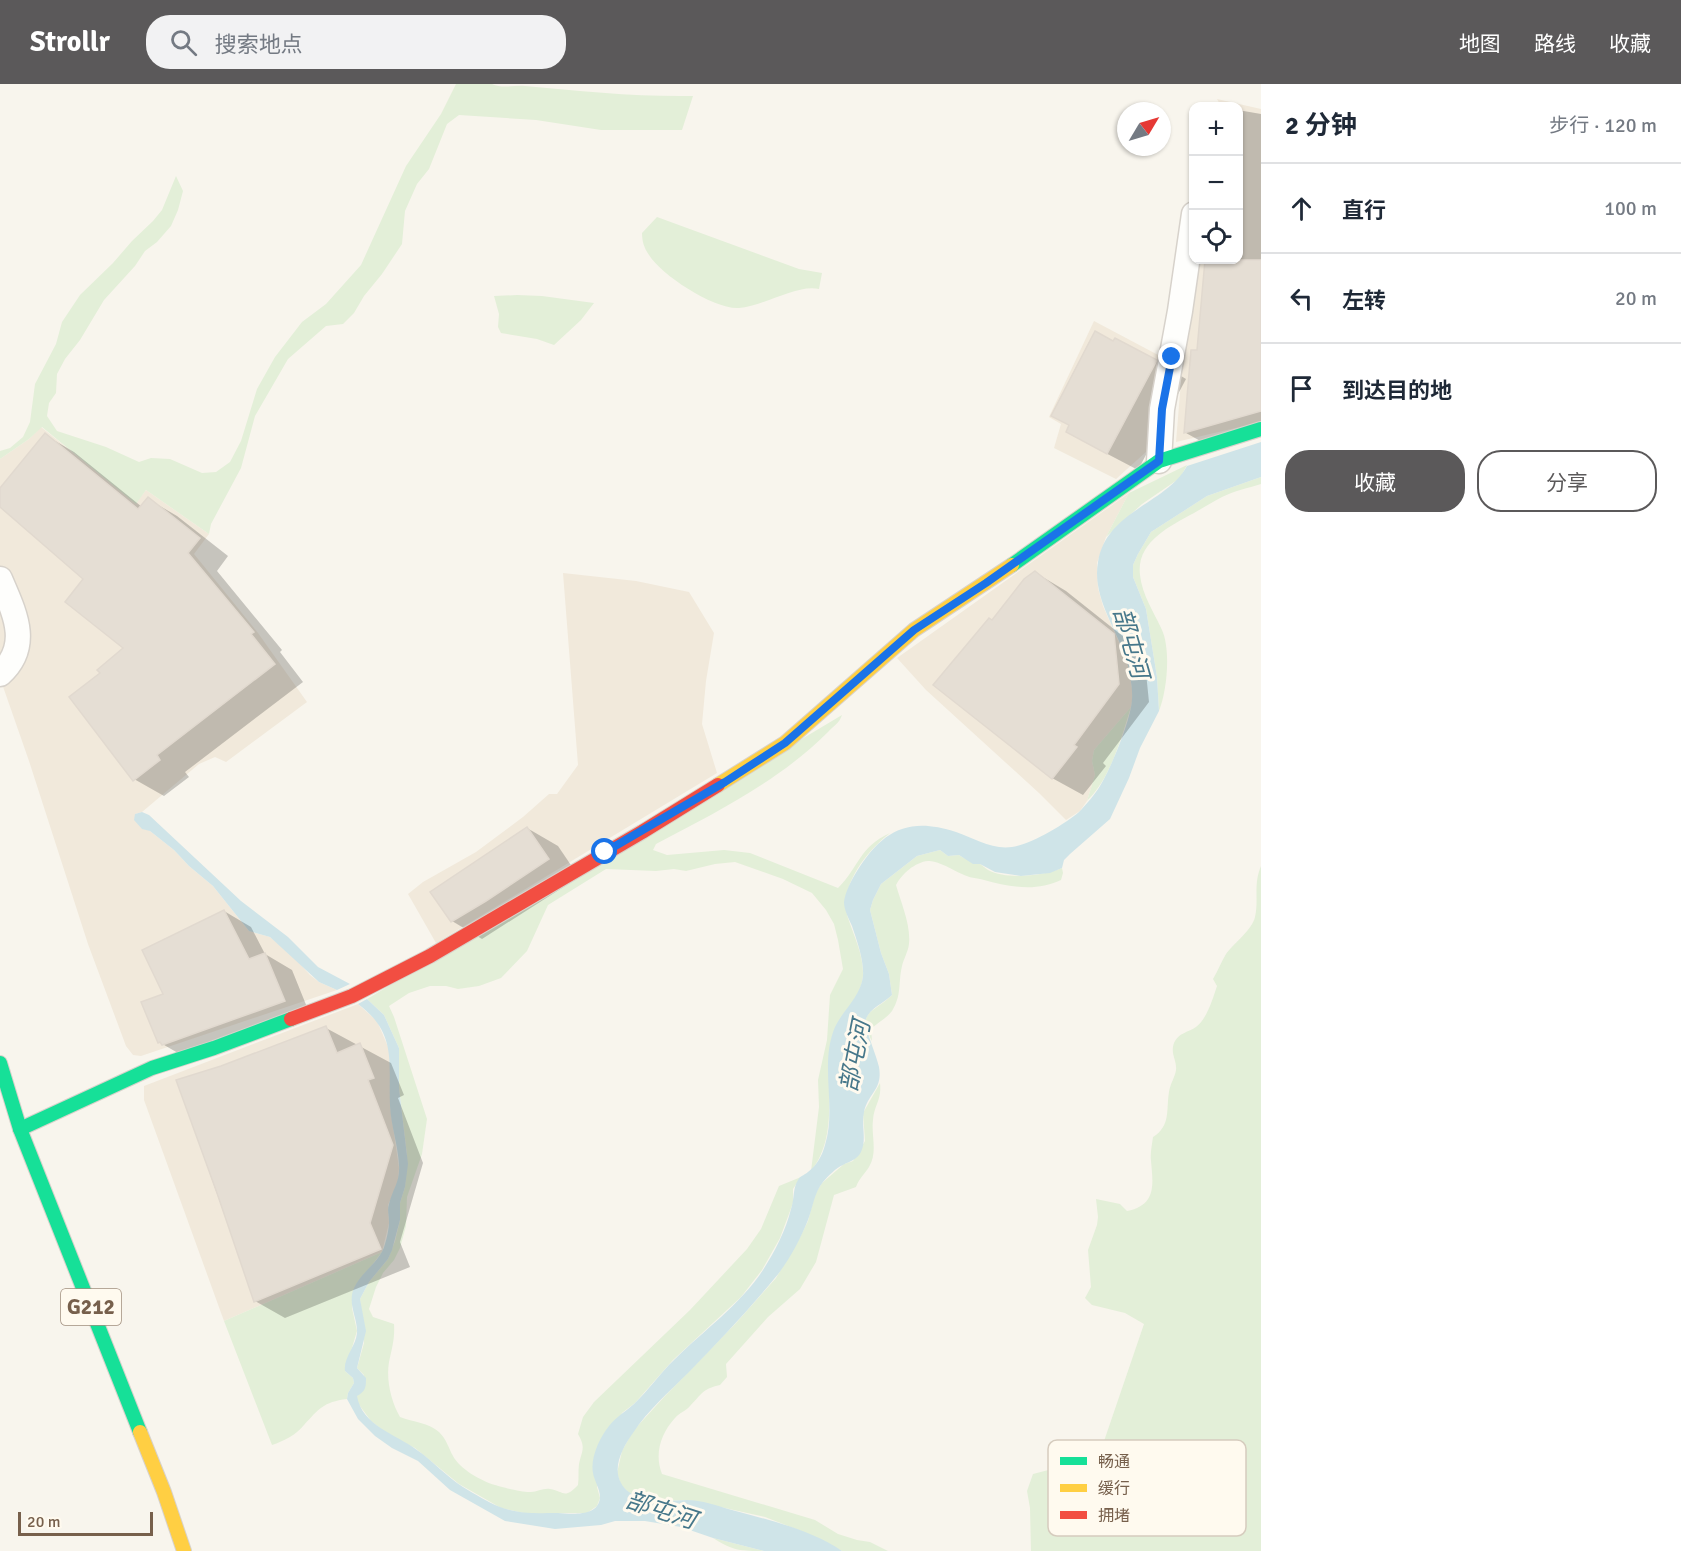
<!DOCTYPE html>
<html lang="zh">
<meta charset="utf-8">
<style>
body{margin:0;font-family:Signika,"Noto Sans SC",sans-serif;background:#f2f2f3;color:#1f2937}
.controls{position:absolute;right:18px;top:18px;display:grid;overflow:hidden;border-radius:12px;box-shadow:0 2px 4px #0004}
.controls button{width:54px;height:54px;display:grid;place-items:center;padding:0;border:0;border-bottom:2px solid #e0e1e3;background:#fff;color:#1f2937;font:30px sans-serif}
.compass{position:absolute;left:1117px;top:18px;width:54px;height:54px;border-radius:50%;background:#fff;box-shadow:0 2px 4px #0004;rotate:52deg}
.scale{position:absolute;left:18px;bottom:15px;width:135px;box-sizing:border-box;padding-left:6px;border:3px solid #77604c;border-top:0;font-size:16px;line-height:21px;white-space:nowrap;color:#77604c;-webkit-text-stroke:4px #fffaef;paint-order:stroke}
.stop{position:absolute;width:18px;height:18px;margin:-14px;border:4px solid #1a73e8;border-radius:50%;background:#fff}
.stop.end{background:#1a73e8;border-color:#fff;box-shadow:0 2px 6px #0008}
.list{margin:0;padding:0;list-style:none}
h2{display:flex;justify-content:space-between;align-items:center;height:78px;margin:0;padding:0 24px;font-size:26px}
h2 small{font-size:20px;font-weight:400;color:#747a83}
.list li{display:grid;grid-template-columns:39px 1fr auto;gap:18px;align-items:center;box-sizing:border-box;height:90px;padding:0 24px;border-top:2px solid #e0e1e3}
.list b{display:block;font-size:22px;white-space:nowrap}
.list em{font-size:20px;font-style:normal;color:#747a83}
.actions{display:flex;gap:12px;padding:18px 24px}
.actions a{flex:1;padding:14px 0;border:2px solid #5b595a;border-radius:24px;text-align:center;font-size:21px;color:#5b595a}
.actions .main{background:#5b595a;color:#fff}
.icon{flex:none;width:33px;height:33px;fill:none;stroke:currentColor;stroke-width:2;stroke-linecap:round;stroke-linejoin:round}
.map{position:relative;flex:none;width:1261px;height:1467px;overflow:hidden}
header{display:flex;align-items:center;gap:36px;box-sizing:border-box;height:84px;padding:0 30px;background:#5b595a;color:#fff}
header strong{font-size:28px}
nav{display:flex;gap:33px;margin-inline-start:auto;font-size:21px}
.search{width:420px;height:54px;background:#f2f2f3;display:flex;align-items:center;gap:15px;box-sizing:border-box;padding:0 21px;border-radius:24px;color:#747a83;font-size:22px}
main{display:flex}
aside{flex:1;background:#fff}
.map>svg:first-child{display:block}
.residential{fill:#f1e9db}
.green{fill:#e3efd8}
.water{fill:#cfe4e8}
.shadow{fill:#0003}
.building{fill:#e5ded4;stroke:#e1d9cf;stroke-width:1.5}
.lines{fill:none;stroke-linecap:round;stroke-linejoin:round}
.lane-casing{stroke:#d7d2cb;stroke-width:27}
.fast-casing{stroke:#d8d2cb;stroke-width:16}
.slow-casing{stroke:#d8d2cb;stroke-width:16}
.jam-casing{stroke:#d8d2cb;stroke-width:16}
.lane{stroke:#fefefc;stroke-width:24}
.fast{stroke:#16e098;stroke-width:14}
.slow{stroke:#ffcf43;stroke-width:14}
.jam{stroke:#f24e42;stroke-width:14}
.route{stroke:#1a73e8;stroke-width:8}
.labels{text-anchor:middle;stroke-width:6;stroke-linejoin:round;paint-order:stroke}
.shield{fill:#fffaef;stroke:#a08e7d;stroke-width:1.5}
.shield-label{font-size:21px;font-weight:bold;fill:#77604c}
.water-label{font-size:24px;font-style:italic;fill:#46778a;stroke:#fffaef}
.key{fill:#fffaef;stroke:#d6ccbe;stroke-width:1.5}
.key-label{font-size:16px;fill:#77604c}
</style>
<header>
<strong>Strollr</strong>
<div class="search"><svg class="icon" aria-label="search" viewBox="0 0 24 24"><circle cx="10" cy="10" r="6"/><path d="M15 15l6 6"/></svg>搜索地点</div>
<nav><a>地图</a><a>路线</a><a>收藏</a></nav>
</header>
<main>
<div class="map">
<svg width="1261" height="1467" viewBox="0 0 1261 1467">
<rect width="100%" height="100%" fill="#f8f5ed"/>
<!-- residential -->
<g class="residential">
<path d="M1217,15L1261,25V338L1176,358L1181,297L1197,176H1238V22H1221Z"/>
<path d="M1094,237L1160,272L1148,337L1147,367L1116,395L1054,364L1061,340L1049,333Z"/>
<path d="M41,343L136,419L146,406L209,450L194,470L258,549L307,618L226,678L215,673L199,680L142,728L135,730L150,747L174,766L189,782L213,802L249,847L270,853L292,871L310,891L319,898L337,906L141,972L133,971L126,962L88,860L29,677L0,594V375L29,355Z"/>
<path d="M1129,409L1106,453L1097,479L1098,504L1103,522L1128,579L1133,612L1131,623L1094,666L1092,677L1095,691L1087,717L1080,727L1066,736L1039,709L926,606L897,574Z"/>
<path d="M563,489L636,497L689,508L714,549L706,597L702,640L717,689L436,859L408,810L423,798L476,768L523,733L549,710H557L578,681Z"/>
<path d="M358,920L377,937L389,965L391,976L390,1022L399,1084L398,1099L388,1121L389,1139L382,1168L224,1237L144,1016V1002Z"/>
</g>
<!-- green -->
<g class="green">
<path d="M456,0H492C502,5 514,1 525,2C580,7 637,13 693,12L682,46H601L536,36L459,31L447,40L429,85L417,100L405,127L402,160L382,190L364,212L354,229L343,240L326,242L288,275L255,332L241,384L211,440L209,450L146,406L136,420L42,343L29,355L0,375V367L10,364L23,353L30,338L35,300L56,260L62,238L80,211L113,179L132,157L153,137L162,126L176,92L183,107L178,126L171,142L157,158L145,167L135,182L104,216L80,256L65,275L57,290L56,309L49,319L47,332L57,347L106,363L139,378L151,374L170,375L202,389L216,388L230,378L241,357L257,305L275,273L302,238L326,220L361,181L406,82L441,30Z"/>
<path d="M657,133L799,185L822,189L819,205C797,200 764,222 739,224C715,226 661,191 649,171C644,164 642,157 642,149Z"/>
<path d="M517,211L542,212L594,219L581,236L554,261L537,255L501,249L498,243L499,230L494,212Z"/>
<path d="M1187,381L1180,394L1142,420L1106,453L1129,409Z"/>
<path d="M1261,393V400C1248,404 1234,407 1222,413C1212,418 1203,424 1194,429C1170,442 1136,458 1140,491C1142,511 1154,528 1162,546C1171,566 1167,607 1159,627L1157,593L1146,525L1133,493V481L1138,470L1151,448L1207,412Z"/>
<path d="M1131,623C1121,655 1111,693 1087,717L1095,691L1092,677L1094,666Z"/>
<path d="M842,631C839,640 834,641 828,648C779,697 717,728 656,760L653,766L667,771L724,766L750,769L838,804C860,782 859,763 890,749C867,767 838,802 848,834C854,852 864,872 863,892C861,917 835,933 831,958C824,1001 840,1050 811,1087L819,1023L818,996L827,956L830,911L843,885L838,856L834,840L826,826L812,809L783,795L735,778L715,780L686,787L674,785L656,787L606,785L548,821L527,867L501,894L479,902L458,905L446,902H430L409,909L389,922L394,933L427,1035L422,1070L407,1113L406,1142L400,1164L394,1176L383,1189L376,1203L369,1225L373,1233L394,1240C395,1254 392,1264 389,1278C386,1296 391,1317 400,1333C413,1338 429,1339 439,1348C447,1356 448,1363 453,1372C460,1385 481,1397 495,1401C501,1403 525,1409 531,1408C537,1408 543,1404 550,1405C564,1407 564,1416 578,1401C579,1394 578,1387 579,1380C582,1366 586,1364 578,1350L583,1333L594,1318L690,1226L747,1165L761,1145L779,1102L801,1093L793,1105V1119L780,1154L762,1186L741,1213L673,1276L635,1319L622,1329L597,1403L600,1414L597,1422L587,1429H553L537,1432L501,1424L459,1400L415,1364L390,1352L371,1337L357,1318V1312L364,1291L357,1284L364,1259L360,1215L369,1198L388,1175L395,1157L400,1136V1119L405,1103L407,1071L399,1004V964L384,931L367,915Z"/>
<path d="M940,766L948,772L959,771C966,776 973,776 980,780C983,782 985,784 988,786C1007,796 1042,792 1062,784L1063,789L1061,796C1036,808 1010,803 984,796C977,794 969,794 962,790C953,786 937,776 928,777C915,778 902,790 896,801C901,819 911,841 909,860C908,868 904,874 902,882C898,899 902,911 892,927C886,935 878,938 871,945L872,957C856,926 873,930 892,911L889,890L881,869L870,826L873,816L881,800L917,772Z"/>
<path d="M1261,782V1467H1031L1030,1424L1027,1407L1033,1390L1056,1384L1077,1400L1085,1395L1102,1363L1144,1240L1125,1229L1092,1221L1085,1214L1091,1203L1088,1166L1097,1141L1098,1133L1096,1115L1120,1120L1127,1127C1157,1121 1153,1100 1151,1077C1150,1069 1152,1061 1153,1053C1171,1042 1166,1026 1169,1008C1170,1000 1175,993 1176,986C1177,976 1170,970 1174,959C1178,949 1189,948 1196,943C1207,935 1213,914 1217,902L1213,895C1218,887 1221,878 1226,870C1235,858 1252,846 1255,833C1259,816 1253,801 1261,782Z"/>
<path d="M880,999C882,1016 874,1021 873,1036C871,1052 878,1068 869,1083C864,1091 860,1093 856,1103L834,1111L816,1178L800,1205L768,1233L726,1280L727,1293L720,1301C702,1305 702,1310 690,1322C686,1327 679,1329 675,1334C661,1349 654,1370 662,1390L815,1436L838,1450L857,1456L870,1458L888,1467H842L801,1447L765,1433L689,1416L664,1417L631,1411L621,1401L617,1389L622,1367L633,1347L665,1312L736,1239L776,1194L800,1153L808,1137L815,1110L822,1099L844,1080L853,1077L865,1057L863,1029Z"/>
<path d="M382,1168L354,1205L352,1224L357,1247L345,1287L353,1294L354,1299L348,1309L347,1315C323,1318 319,1325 304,1341C296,1351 284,1357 272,1361L224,1237Z"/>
<path d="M713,1454L764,1467C741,1467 733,1467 713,1454Z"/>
</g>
<!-- water -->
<g class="water">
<path d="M1261,358V393L1207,412L1151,448L1138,470L1133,481V493L1146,525L1157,593L1159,627L1140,664L1129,694L1110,735L1070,770L1064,776L1062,784L1050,789L1021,792L995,788L980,780H973L959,771L948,772L940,766L917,772L881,800L873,816L870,826L881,869L889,890L892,911C884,919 869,925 866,935C863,941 877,972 879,983C883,1006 868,1009 864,1028C861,1042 867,1055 861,1068C857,1076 850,1077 843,1081C836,1084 828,1092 823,1098C814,1109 813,1123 808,1136C800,1156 788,1179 774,1195C747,1228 718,1258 688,1289C669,1308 648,1326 633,1349C623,1363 612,1383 621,1399C632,1420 667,1417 687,1416C701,1416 718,1422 732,1426C768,1436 810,1445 842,1467H764L713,1454L681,1443L645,1437H615L601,1441L555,1445L505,1437L450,1406L418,1377L392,1364L375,1352L358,1335L347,1315L348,1309L354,1299L353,1294L345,1287C343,1274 356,1262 357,1249C358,1234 347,1220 354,1204C361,1188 381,1177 385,1160C387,1154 389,1144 389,1138C389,1131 387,1126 389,1120C393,1104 400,1099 399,1081C398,1061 391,1042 390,1022C388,978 398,950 358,920L367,915L384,931L399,964V1004L408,1080L405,1103L400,1119V1136L392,1166L388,1175L369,1198L360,1215L366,1247L357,1284L366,1294C366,1303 366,1307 357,1312C362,1342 396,1350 417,1366C433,1377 447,1393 463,1403C475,1410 487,1418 500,1423C522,1431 537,1429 558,1429C572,1430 599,1433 600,1413C600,1405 594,1396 593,1389C590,1374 600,1353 609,1342C616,1333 626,1327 634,1320C649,1306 660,1289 674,1276C704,1246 740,1221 763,1186C775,1167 786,1146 791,1125C794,1116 793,1108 796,1100C801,1090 799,1095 808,1088C817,1081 822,1072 825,1061C837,1023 819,980 835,943C843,926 861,912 863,892C864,876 857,857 852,842C849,835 844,826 844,818C845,808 852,795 857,787C882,747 908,732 956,748C974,754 992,766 1012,763C1030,761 1065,740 1079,728C1086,721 1095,710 1100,702C1111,684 1131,636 1132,615C1133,605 1129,584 1126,574C1115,543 1092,512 1098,478C1106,427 1166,420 1187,382Z"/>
<path d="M142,728L149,731L241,817L288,853L318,883L350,900L337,906L319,898L270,853L249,847L213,802L189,782L174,766L150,747L142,745L134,736L135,730Z"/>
</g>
<!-- shadow -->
<g class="shadow">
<path d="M1238,26L1261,30V350L1213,364L1186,349L1192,267L1198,268L1203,213L1210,176H1238Z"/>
<path d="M1156,277L1186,295L1138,386L1098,365Z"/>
<path d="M45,351L74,368L142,423L148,415L177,432L228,472L217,487L282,566L280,568L303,598L185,688L189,693L164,712L134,695L102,589L125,564L85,494L0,421V406Z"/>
<path d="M1036,489L1066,507L1144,569L1149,618L1103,679L1106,682L1083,711L1052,694L992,538Z"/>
<path d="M527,744L558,762L579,793L482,855L452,837Z"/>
<path d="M224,827L251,843L265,870L292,886L311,933L190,976L159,958L165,910Z"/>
<path d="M326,944L391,979L404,1011L398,1014L423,1079L400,1158L410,1183L285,1234L255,1217L177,997L221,983Z"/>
</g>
<!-- building -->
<g class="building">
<path d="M1205,176H1261V327L1184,349L1191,266H1197Z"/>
<path d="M1095,247L1113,257L1115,254L1157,276L1107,370L1066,348L1069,341L1051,332Z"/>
<path d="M45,349L138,425L148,413L200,454L188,469L254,548L251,550L275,580L157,671L160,676L133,697L69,613L100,589L97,586L123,564L65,518L83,495L0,423V404Z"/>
<path d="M1035,487L1114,550L1119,600L1074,661L1077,663L1052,695L933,601L989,534L992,536L1024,495Z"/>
<path d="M527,743L549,775L486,817L451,838L430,808Z"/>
<path d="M224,826L249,875L265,869L285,917L162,961L160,958L158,959L141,918L163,910L142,866Z"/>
<path d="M326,942L337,969L360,959L374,994L368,996L393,1061L370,1139L381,1165L254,1218L217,1109L176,996L221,982Z"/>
</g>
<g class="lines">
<!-- lane casing -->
<g class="lane-casing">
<g id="lane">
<path d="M1159,377L1162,325L1180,227L1194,130"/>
<path d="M0,495C14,528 32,561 0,590"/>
</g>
</g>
<!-- fast casing -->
<g class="fast-casing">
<g id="fast">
<path d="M1012,481L1159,377L1261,345"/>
<path d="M0,979L20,1045L140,1348"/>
<path d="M20,1045L152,984L214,964L291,935"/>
</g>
</g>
<!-- slow casing -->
<g class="slow-casing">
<g id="slow">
<path d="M718,701L785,659L914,546L1012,481"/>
<path d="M140,1348L164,1408L184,1467"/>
</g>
</g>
<!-- jam casing -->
<g class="jam-casing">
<path id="jam" d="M291,935L352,912L430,872L642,748L718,701"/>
</g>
<!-- lane -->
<use href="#lane" class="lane"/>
<!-- fast -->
<use href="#fast" class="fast"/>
<!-- slow -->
<use href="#slow" class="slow"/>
<!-- jam -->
<use href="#jam" class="jam"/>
</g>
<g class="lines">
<!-- route -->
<path class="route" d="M605,768L725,698L785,659L914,546L986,499L1159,377L1162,325L1172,273"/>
</g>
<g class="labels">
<!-- shield labels -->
<rect class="shield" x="61" y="1205" width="60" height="36" rx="4.5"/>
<g class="shield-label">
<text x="91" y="1230">G212</text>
</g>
<!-- water labels -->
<g class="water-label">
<text transform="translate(1131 559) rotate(74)" y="8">部屯河</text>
<text transform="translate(855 972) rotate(-79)" y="8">部屯河</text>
<text transform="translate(661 1426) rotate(18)" y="8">部屯河</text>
</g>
</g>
<!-- legend -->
<rect x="1048" y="1356" width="198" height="96" rx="9" class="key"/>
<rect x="1060" y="1373" width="27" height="8" fill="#16e098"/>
<rect x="1060" y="1400" width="27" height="8" fill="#ffcf43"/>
<rect x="1060" y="1427" width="27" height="8" fill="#f24e42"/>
<g class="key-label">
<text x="1098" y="1383">畅通</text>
<text x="1098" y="1410">缓行</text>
<text x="1098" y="1437">拥堵</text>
</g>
</svg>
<div class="controls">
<button>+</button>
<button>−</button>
<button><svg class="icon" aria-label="locate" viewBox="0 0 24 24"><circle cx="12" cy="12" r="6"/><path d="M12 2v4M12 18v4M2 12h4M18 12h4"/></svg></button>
</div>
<svg class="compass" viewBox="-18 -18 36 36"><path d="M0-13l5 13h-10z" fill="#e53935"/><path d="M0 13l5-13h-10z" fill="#747a83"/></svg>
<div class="scale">20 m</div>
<div class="stop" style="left:605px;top:768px"></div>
<div class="stop end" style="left:1172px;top:273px"></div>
</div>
<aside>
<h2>2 分钟<small>步行 · 120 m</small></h2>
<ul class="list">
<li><svg class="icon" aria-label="ahead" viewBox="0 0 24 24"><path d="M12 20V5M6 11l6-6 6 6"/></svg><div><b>直行</b></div><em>100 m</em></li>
<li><svg class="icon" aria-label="left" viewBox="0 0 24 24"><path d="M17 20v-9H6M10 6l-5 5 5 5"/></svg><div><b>左转</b></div><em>20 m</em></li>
<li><svg class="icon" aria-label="arrive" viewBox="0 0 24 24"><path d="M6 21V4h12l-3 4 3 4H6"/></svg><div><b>到达目的地</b></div></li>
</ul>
<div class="actions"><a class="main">收藏</a><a>分享</a></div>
</aside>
</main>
